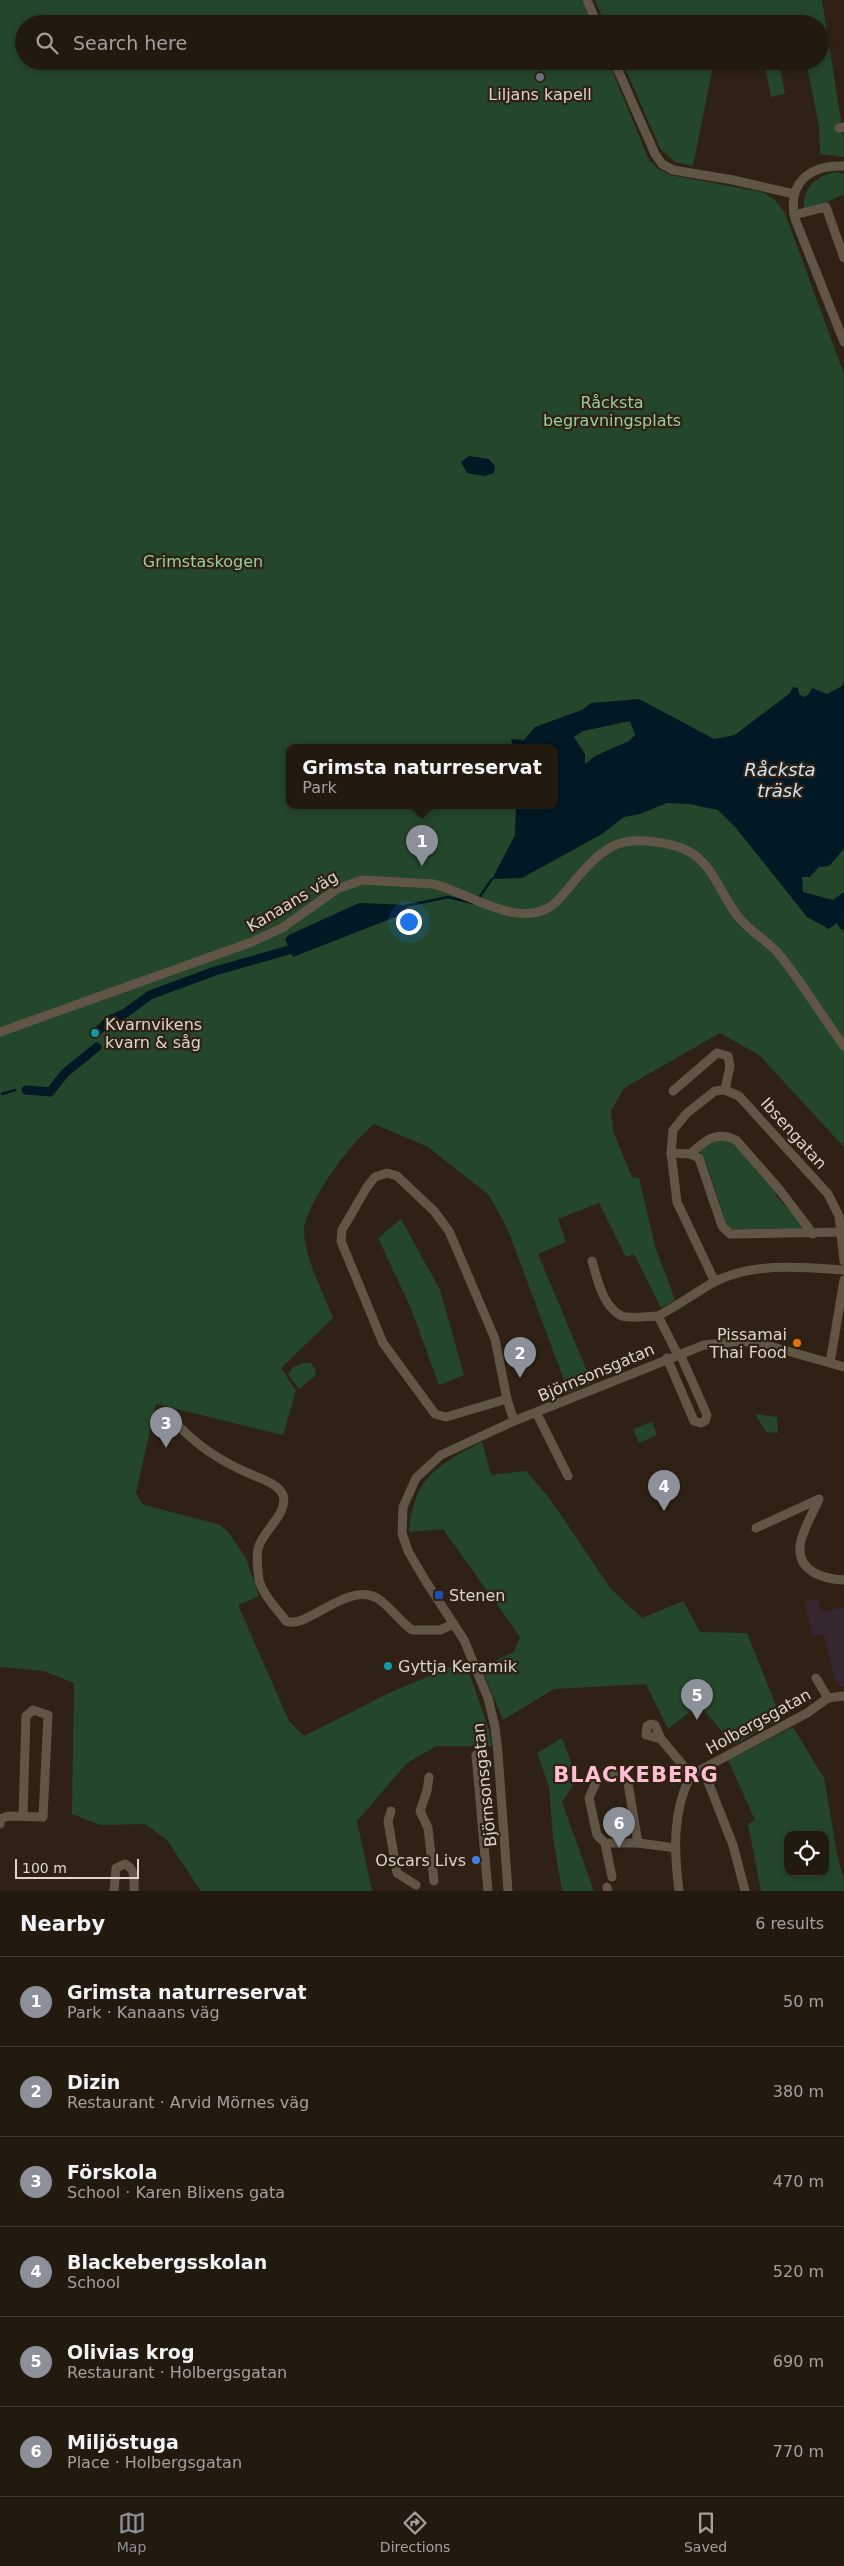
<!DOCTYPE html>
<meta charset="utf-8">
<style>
body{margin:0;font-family:"DejaVu Sans",sans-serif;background:#2f271d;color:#f1f3f6}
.controls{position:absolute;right:15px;bottom:15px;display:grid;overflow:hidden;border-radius:10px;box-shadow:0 2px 8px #0003}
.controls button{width:45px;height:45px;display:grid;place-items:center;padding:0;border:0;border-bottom:1px solid #40382f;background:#231a0f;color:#f1f3f6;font:25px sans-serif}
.scale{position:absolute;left:15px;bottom:12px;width:124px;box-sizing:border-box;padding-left:5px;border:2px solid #ddd5cc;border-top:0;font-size:14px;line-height:18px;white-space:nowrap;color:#ddd5cc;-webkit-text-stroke:4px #2f2214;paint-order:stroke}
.you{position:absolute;left:408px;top:921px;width:18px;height:18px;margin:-12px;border:4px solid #fff;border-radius:50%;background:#1a73e8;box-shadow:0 0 0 8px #1a73e833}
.badge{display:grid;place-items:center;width:32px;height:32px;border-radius:50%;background:#8c9099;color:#fff;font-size:16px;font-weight:700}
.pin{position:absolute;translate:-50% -41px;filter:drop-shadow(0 1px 2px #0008)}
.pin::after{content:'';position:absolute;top:26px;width:18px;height:15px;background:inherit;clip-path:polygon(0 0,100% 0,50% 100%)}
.popup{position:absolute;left:286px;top:744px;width:272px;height:65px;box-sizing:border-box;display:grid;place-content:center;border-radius:10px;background:#231a0f;filter:drop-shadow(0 1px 4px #0005);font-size:16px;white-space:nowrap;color:#a3a19e}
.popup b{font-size:19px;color:#f1f3f6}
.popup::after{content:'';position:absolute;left:50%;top:100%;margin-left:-10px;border:10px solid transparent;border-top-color:#231a0f}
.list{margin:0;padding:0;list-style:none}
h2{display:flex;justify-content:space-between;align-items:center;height:65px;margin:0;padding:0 20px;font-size:21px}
h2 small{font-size:16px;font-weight:400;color:#a3a19e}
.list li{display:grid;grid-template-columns:32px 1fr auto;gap:15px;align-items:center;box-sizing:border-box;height:90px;padding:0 20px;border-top:1px solid #40382f}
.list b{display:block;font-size:19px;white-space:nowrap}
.list p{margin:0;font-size:16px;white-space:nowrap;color:#a3a19e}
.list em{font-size:16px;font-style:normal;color:#a3a19e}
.icon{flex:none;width:28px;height:28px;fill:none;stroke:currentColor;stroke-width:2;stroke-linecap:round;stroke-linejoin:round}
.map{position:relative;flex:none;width:844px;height:1891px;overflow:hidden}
.search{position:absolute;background:#231a0f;box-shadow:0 2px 8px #0003;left:15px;right:15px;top:15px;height:55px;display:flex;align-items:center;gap:12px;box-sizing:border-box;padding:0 18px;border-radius:28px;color:#a3a19e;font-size:19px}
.sheet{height:605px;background:#231a0f}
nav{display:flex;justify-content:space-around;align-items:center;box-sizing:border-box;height:70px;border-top:1px solid #40382f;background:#231a0f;font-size:14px;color:#a3a19e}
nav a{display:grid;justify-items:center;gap:2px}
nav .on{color:#8c9099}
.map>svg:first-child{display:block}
.commercial{fill:#362631}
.green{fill:#24462b;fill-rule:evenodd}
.water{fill:#021824;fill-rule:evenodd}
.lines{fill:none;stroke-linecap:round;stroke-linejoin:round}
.stream{stroke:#021824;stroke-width:2.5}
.canal{stroke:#021824;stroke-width:9}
.street{stroke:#615646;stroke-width:9}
.worship-dot{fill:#6b7280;stroke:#2f2214;stroke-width:2}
.culture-dot{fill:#0f9aa8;stroke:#2f2214;stroke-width:2}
.food-dot{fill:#e8710a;stroke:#2f2214;stroke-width:2}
.transit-dot{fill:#1a4fb4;stroke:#2f2214;stroke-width:2}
.shop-dot{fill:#3f7fe0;stroke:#2f2214;stroke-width:2}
.labels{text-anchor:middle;stroke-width:4.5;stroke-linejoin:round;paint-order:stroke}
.poi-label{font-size:16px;fill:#ddd5cc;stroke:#2f2214;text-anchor:start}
.park-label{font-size:16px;fill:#95d09e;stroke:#2f2214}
.street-label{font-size:16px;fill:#ddd5cc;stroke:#2f2214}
.water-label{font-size:18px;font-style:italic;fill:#cde8f9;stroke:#2f2214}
.district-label{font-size:21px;font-weight:bold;letter-spacing:1px;fill:#ffbdd1;stroke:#2f2214}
</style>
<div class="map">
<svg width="844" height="1891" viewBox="0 0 844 1891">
<rect width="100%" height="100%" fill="#2f2214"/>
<!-- commercial -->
<path class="commercial" d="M818,1599L821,1612L844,1607V1687L836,1684L824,1634L813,1636L804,1602Z"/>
<!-- green -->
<g class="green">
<path d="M0,0H582L592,24H24V61H608L649,160L657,168L670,175L762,192L774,199L785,213L844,374V1147L759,1055L720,1033L624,1088L611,1111L613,1131L632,1177L639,1178L655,1246L675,1300L661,1308L634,1254L626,1257L599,1203L558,1219L566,1242L538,1254L592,1383L569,1393L508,1230L489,1195L428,1147L374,1124C353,1140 301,1208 304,1235C307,1263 323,1292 333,1318L281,1368L296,1391L283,1435L156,1404L136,1493L142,1504L220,1525L228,1532L246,1558L259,1596L238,1605L289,1721L304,1736L389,1693L465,1661L489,1730L492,1746H436L407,1763L357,1821L372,1891H201L167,1840L145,1824L100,1825L72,1814L74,1683L44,1671L0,1667ZM290,747H554V805H290Z"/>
<path d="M595,0H822L844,140V157L820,154L819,126L806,61H820V24H799L797,16L757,24H605Z"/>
<path d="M622,61H714L693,166L675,162L660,148Z"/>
<path d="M764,61H779L785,94L771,97Z"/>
<path d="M836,172L844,174V194L804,213C801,190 814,176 836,172Z"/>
<path d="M712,1139L735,1141L776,1191V1196L805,1228L804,1232L731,1229L726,1223L706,1162L699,1150Z"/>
<path d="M401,1219L440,1290L464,1375L439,1385L410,1306L378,1238Z"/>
<path d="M303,1363H311L315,1369L316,1375L299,1389L288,1374L292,1368Z"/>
<path d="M755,1414L777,1417L778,1433L766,1432Z"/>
<path d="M652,1422L657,1435L639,1443L633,1429Z"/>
<path d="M482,1442L491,1475L526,1471L550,1499L611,1589L642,1618L683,1601L700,1632L747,1633L781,1718L734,1745L699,1705L668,1729L646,1684L554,1689L503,1720L481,1667L514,1652L520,1637L443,1529L409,1532C413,1479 438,1464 482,1442Z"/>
<path d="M793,1727L824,1778L838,1859L844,1880V1891H761L748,1824L755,1820L728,1760ZM788,1835H825V1872H788Z"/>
<path d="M562,1738L577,1779L562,1802L594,1891H562L553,1837L549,1787L537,1753Z"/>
</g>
<!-- water -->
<g class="water">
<path d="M469,456L489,459L495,466L494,473L484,476L467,473L461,462Z"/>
<path d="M844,680V849L829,866L819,867L810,877H802L803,892L833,900L844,892V917L829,929L807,917L736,828L718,810L689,804L667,803L640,814L624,817L602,834L522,878L492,879L515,835L516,805H554V747H513L511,739L524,740L535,727L582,710L591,703L639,699L714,739L735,735L790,693L793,687L798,688L799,694L804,697L808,695L812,688L827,694L842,686ZM630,721L635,735L629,741L595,756L585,764V754L574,737L583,731Z"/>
<path d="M359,903L408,905L403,914L293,957L285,939L289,935Z"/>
</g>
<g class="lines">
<!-- stream -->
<g class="stream">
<path d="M478,899L492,879"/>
<path d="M405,906L448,897L473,903"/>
<path d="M2,1094L15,1090"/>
</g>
<!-- canal -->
<g class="canal">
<path d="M840,920L844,926"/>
<path d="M100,1029L110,1020L124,1014L150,995L215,971L289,950"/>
<path d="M26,1090L50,1092L65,1073L97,1047"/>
</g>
<!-- street -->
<g class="street">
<path d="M587,0L597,24"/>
<path d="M614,61L655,154L662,164L673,170L733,180L794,194"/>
<path d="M839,128L844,127"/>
<path d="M844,166C809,165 787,183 795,219L844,342"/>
<path d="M794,215L826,207L844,258"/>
<path d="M0,1032L252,942L282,928L337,889L362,880L433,884C469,892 526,936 559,899C575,881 592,857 613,846C632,836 672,842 690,852C712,864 722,896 737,915C748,931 766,939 778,953C801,981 822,1016 844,1046"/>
<path d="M673,1091L717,1053L728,1056L730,1066L725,1090"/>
<path d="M671,1153L690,1154L699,1158L722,1226L730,1234L842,1232"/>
<path d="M690,1154C705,1141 716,1130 736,1140L779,1189L813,1234"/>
<path d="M592,1261C597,1278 603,1308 622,1316C631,1319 647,1316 658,1316L678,1355"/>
<path d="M715,1282L677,1202L671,1153L673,1130L687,1113L715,1091L725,1090L739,1096L828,1194L839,1216L844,1261"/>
<path d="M658,1316C677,1306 695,1293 714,1282C753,1262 802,1267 844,1270"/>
<path d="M667,1358L694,1421L701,1423L705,1421L707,1415L680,1354"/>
<path d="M830,1363L844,1280"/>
<path d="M507,1399L495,1339L449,1231L434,1211L397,1176L387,1173L375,1177L367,1187L342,1230L341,1241L383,1343L435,1414L446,1417L507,1399L514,1421"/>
<path d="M537,1414L568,1476"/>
<path d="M172,1418C194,1445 223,1463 255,1476C264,1480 279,1485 283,1495C289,1514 261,1532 258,1549C256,1557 258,1571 259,1580C263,1595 277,1609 286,1621C305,1631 347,1581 377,1598C390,1606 399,1621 412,1630H440L454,1624"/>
<path d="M756,1528L819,1499C814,1511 800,1535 800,1547C798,1572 824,1579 844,1580"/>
<path d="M816,1678L828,1698L844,1696"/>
<path d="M661,1739L646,1735L647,1726L651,1724L655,1725L661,1739L691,1775"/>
<path d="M476,1755L488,1891"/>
<path d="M703,1769L733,1845L745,1891"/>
<path d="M429,1777L427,1791L420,1811L428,1828L434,1881"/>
<path d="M391,1811L388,1821L397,1873L416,1885"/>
<path d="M0,1824V1819L8,1816L43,1817L48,1715L33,1710L26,1716L23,1816"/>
<path d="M605,1843H638L676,1848"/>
<path d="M612,1877L605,1843L597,1835L589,1798L598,1778L618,1775L624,1777L628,1783L638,1843"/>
<path d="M607,1887L608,1891"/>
<path d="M114,1891L116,1868L125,1864C136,1869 134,1880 134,1891"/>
<path d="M508,1891L498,1753L495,1727L488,1698L464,1640L425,1580L408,1551L402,1533L403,1507L416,1478L441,1455L514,1421L704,1345L741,1341L766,1345L844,1367"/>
<path d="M679,1891C674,1852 672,1811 691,1775L807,1713L828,1698"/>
</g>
</g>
<!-- markers -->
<circle class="worship-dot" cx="540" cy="77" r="5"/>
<g class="culture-dot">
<circle cx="95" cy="1033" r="5"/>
<circle cx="388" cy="1666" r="5"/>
</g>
<circle class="food-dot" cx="797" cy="1343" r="5"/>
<rect class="transit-dot" x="434" y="1590" width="10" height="10" rx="2.5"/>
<circle class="shop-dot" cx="476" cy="1860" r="5"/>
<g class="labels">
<!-- poi labels -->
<g class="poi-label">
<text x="540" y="100" text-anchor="middle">Liljans kapell</text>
<text x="105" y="1030">Kvarnvikens<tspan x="105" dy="18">kvarn &amp; såg</tspan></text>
<text x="787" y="1340" text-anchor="end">Pissamai<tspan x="787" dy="18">Thai Food</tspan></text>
<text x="449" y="1601">Stenen</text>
<text x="398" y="1672">Gyttja Keramik</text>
<text x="466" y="1866" text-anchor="end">Oscars Livs</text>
</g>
<!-- park labels -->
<g class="park-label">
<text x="612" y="408">Råcksta<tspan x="612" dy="18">begravningsplats</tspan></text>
<text x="203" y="567">Grimstaskogen</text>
</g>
<!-- street labels -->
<g class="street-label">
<text transform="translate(292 901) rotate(-31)" y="6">Kanaans väg</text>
<text transform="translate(794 1133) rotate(48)" y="6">Ibsengatan</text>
<text transform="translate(596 1372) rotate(-23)" y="6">Björnsonsgatan</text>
<text transform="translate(758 1721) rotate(-29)" y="6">Holbergsgatan</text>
<text transform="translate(484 1785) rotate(-96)" y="6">Björnsonsgatan</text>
</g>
<!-- water labels -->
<g class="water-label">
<text x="780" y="776">Råcksta<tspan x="780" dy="21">träsk</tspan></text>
</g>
<!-- district labels -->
<g class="district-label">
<text x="636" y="1782">BLACKEBERG</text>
</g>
</g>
</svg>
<div class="controls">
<button><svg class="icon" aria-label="locate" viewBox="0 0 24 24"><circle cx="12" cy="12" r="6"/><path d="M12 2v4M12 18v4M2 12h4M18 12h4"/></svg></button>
</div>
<div class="scale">100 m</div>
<div class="you"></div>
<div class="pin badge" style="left:422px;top:866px">1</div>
<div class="popup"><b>Grimsta naturreservat</b>Park</div>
<div class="pin badge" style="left:520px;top:1378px">2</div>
<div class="pin badge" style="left:166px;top:1448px">3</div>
<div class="pin badge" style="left:664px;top:1511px">4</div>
<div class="pin badge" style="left:697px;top:1720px">5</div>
<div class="pin badge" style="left:619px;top:1848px">6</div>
<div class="search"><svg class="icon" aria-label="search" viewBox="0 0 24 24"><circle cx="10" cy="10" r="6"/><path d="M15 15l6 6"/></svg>Search here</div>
</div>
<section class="sheet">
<h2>Nearby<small>6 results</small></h2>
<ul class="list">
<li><span class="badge">1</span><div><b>Grimsta naturreservat</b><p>Park · Kanaans väg</p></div><em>50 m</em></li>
<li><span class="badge">2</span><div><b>Dizin</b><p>Restaurant · Arvid Mörnes väg</p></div><em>380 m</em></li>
<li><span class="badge">3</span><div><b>Förskola</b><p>School · Karen Blixens gata</p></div><em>470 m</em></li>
<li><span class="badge">4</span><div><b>Blackebergsskolan</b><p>School</p></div><em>520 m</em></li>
<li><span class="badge">5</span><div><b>Olivias krog</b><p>Restaurant · Holbergsgatan</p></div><em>690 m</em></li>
<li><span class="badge">6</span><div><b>Miljöstuga</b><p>Place · Holbergsgatan</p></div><em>770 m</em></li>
</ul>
</section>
<nav>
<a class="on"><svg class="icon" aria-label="map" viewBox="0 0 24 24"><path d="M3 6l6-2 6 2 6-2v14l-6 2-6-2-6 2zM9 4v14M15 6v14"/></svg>Map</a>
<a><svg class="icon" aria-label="directions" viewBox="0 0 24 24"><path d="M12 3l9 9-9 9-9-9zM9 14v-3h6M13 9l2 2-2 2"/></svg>Directions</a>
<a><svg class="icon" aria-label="saved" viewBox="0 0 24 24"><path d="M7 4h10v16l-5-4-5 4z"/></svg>Saved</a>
</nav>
